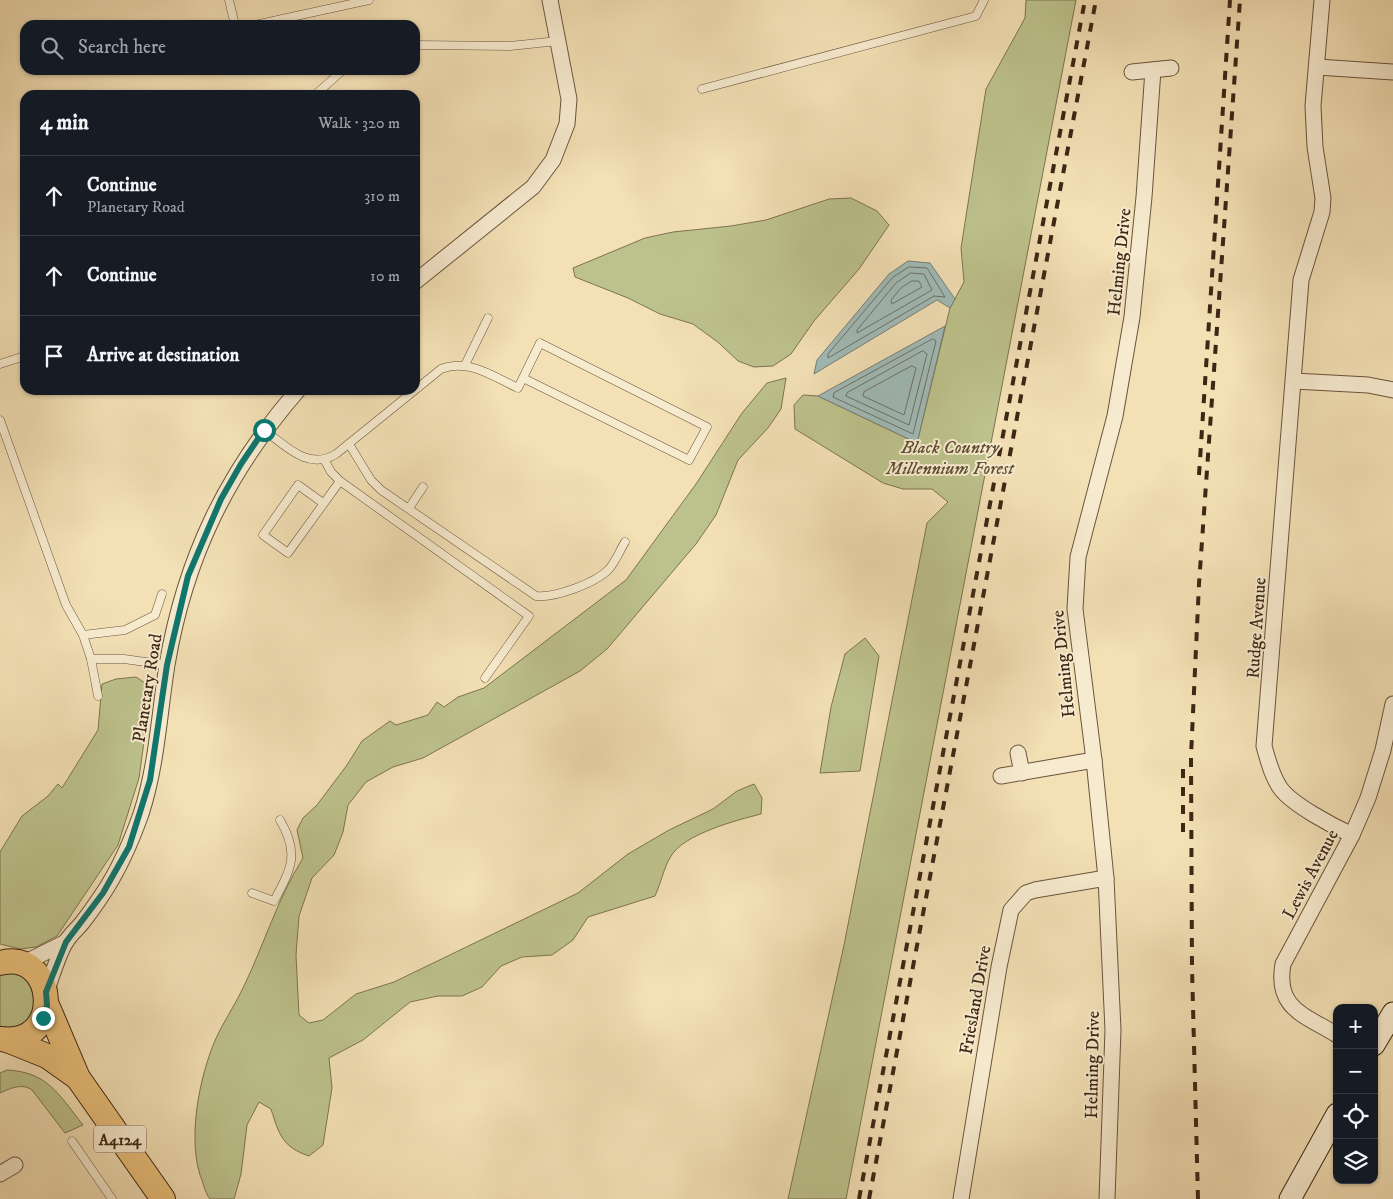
<!DOCTYPE html>
<meta charset="utf-8">
<style>
body{margin:0;font-family:"IM FELL DW Pica",serif;background:#20242c;color:#f1f3f6}
.controls{position:absolute;right:15px;bottom:15px;display:grid;overflow:hidden;border-radius:10px;box-shadow:0 1px 4px #0004}
.controls button{width:45px;height:45px;display:grid;place-items:center;padding:0;border:0;border-bottom:1px solid #363941;background:#171b24;color:#f1f3f6;font:25px sans-serif}
.stop{position:absolute;width:15px;height:15px;margin:-11px;border:4px solid #0f766e;border-radius:50%;background:#fff}
.stop.end{background:#0f766e;border-color:#fff;box-shadow:0 1px 5px #0008}
.list{margin:0;padding:0;list-style:none}
h2{display:flex;justify-content:space-between;align-items:center;height:65px;margin:0;padding:0 20px;font-size:21px}
h2 small{font-size:16px;font-weight:400;color:#9ea1a6}
.list li{display:grid;grid-template-columns:32px 1fr auto;gap:15px;align-items:center;box-sizing:border-box;height:80px;padding:0 20px;border-top:1px solid #363941}
.list b{display:block;font-size:19px;white-space:nowrap}
.list p{margin:0;font-size:16px;white-space:nowrap;color:#9ea1a6}
.list em{font-size:16px;font-style:normal;color:#9ea1a6}
.icon{flex:none;width:28px;height:28px;fill:none;stroke:currentColor;stroke-width:2;stroke-linecap:round;stroke-linejoin:round}
.map{position:relative;flex:none;width:1393px;height:1199px;overflow:hidden}
.search{position:absolute;background:#171b24;box-shadow:0 1px 4px #0004;left:20px;top:20px;width:400px;height:55px;display:flex;align-items:center;gap:12px;box-sizing:border-box;padding:0 18px;border-radius:15px;color:#9ea1a6;font-size:19px}
.panel{position:absolute;background:#171b24;box-shadow:0 1px 4px #0004;left:20px;top:90px;width:400px;height:305px;border-radius:15px}
.map>svg:first-child{display:block}
.green{fill:#bdc28c;stroke:#7d7450}
.water{fill:#a0bbb8;stroke:#787f76}
.lines{fill:none;stroke-linecap:round;stroke-linejoin:round}
.shore{stroke:#6e7066;stroke-width:1}
.lane-casing{stroke:#6a543c;stroke-width:9}
.street-casing{stroke:#6a543c;stroke-width:17}
.secondary-casing{stroke:#3d2614;stroke-width:23}
.primary-casing{stroke:#3d2614;stroke-width:26}
.lane{stroke:#f7ebcf;stroke-width:8}
.street{stroke:#f7ebcf;stroke-width:15}
.secondary{stroke:#f7ebcf;stroke-width:21}
.primary{stroke:#eac07a;stroke-width:24}
.rail{stroke:#3d2614;stroke-width:4;stroke-dasharray:9 9;stroke-linecap:butt}
.route{stroke:#0f766e;stroke-width:6}
.labels{text-anchor:middle;stroke-width:4;stroke-linejoin:round;paint-order:stroke}
.shield{fill:#f7ebcf;stroke:#75614c;stroke-width:1}
.shield-label{font-size:16px;font-weight:bold;fill:#3d2614}
.street-label{font-size:18px;fill:#3d2614;stroke:#f7ebcf}
.park-label{font-size:18px;font-style:italic;fill:#5d4d32;stroke:#f7ebcf}
</style>
<div class="map">
<svg width="1393" height="1199" viewBox="0 0 1393 1199">
<rect width="100%" height="100%" fill="#f3e0b5"/>
<filter id="stains"><feTurbulence type="fractalNoise" baseFrequency=".004" numOctaves="4"/><feColorMatrix values="0 0 0 0 .2 0 0 0 0 .09 0 0 0 0 .02 0 0 0 .5 -.17"/></filter>
<radialGradient id="worn" r=".72"><stop offset=".6" stop-color="#630" stop-opacity="0"/><stop offset="1" stop-color="#630" stop-opacity=".3"/></radialGradient>
<!-- green -->
<g class="green">
<path d="M1026,0H1076L846,1199H788L844,945L927,523L948,502L932,489H903L883,483L795,429L794,405L803,395L818,396L917,443L950,308L964,282L961,248L986,89L1025,18Z"/>
<path d="M851,198L877,211L889,225L859,269L814,321L791,354L773,366L754,367L738,361L719,343L693,324L660,314L628,298L575,277L573,268L645,238L673,232L731,226L766,220L829,199Z"/>
<path d="M786,378L781,409L768,428L738,460L716,515L696,544L607,649L580,671L481,726L423,758L393,767L366,782L348,805L343,832L334,855L312,878L299,916L296,955L299,1015L309,1023L323,1020L356,994L394,982L578,893L628,854L669,830L713,809L737,791L754,784L762,798L761,814C737,820 684,834 671,856C664,867 661,883 655,896L588,917L573,940L552,955L522,957L501,966L482,987L462,996H438L410,1002L363,1040L329,1058L332,1088L323,1145L309,1156C282,1147 279,1134 271,1109L259,1102L247,1125L241,1174L234,1199H210C205,1193 203,1182 200,1175C187,1134 201,1067 220,1030C228,1015 237,1001 244,986C265,942 277,900 303,858L297,830L303,818L317,805L347,765L362,741L390,721L396,725L428,715L437,702L444,707L458,697L484,688L626,580L696,484L742,413L767,383Z"/>
<path d="M865,638L879,656L860,771L820,773L831,707L845,654Z"/>
<path d="M136,677L145,683L150,698L139,778L118,845L57,936L36,947L20,949L0,944V852L22,816L48,796L58,784L62,788L98,730L102,684L116,679Z"/>
<path d="M0,972L21,973L35,986V1014C25,1024 15,1031 0,1027Z"/>
<path d="M7,1070C48,1072 59,1095 83,1125L65,1133L32,1090C22,1083 11,1088 0,1093V1073Z"/>
</g>
<!-- water -->
<g class="water">
<path d="M908,261L930,263L955,299L950,308L937,300L814,374L817,360L889,274Z"/>
<path d="M945,326L917,443L818,396Z"/>
</g>
<g class="lines">
<!-- shore -->
<g class="shore">
<path d="M909,267L927,268L945,297L934,296L828,358V354L892,278Z"/>
<path d="M911,273L924,274L932,290L857,333V330L896,283Z"/>
<path d="M912,281H919L922,287L892,304L891,300L901,288Z"/>
<path d="M933,339L936,341L913,434L833,397L834,393Z"/>
<path d="M923,351L927,354L909,425L846,396L847,393Z"/>
<path d="M912,366L916,368L904,415L863,396L864,392Z"/>
</g>
<!-- lane casing -->
<g class="lane-casing">
<g id="lane">
<path d="M229,0L235,25"/>
<path d="M254,25L369,0"/>
<path d="M415,45L510,46L558,41"/>
<path d="M702,89L976,16L984,0"/>
<path d="M315,95L343,70"/>
<path d="M0,364L25,356"/>
<path d="M465,365L488,318"/>
<path d="M0,420L66,605L83,635L91,659L98,696"/>
<path d="M264,430C286,446 308,471 336,454L441,369C468,358 494,377 518,388L540,343L707,427L689,460L523,378"/>
<path d="M349,444L371,480L381,490L536,596C555,598 596,583 609,569C616,561 620,550 625,542"/>
<path d="M325,461L331,472L340,481L529,616L485,678"/>
<path d="M323,503L298,485L263,535L288,553L340,481"/>
<path d="M409,508L423,487"/>
<path d="M83,635L125,630L155,615L162,594"/>
<path d="M91,659H124L167,665"/>
<path d="M252,893L274,901C291,869 300,854 280,820"/>
<path d="M72,1141L112,1199"/>
</g>
</g>
<!-- street casing -->
<g class="street-casing">
<g id="street">
<path d="M1322,0L1313,106L1315,147L1323,198L1322,212L1301,280L1264,746C1268,760 1272,777 1281,789C1293,805 1333,826 1352,835"/>
<path d="M1317,67L1393,72"/>
<path d="M1132,72L1171,68"/>
<path d="M415,282L533,187L553,160L567,124L569,99L550,0"/>
<path d="M1294,381L1368,385L1393,390"/>
<path d="M1018,753L1022,773"/>
<path d="M1001,776L1094,760"/>
<path d="M22,964L66,942"/>
<path d="M46,992C52,976 57,958 65,943C70,935 77,929 82,923C89,914 96,904 102,895C119,870 131,842 141,814C157,765 159,715 167,665C185,558 227,472 298,390"/>
<path d="M1337,1035C1305,1015 1275,1009 1283,964L1352,835L1368,798L1383,750L1393,704"/>
<path d="M0,1174L15,1165"/>
<path d="M961,1199L999,967L1011,910L1026,893L1035,890L1106,878"/>
<path d="M1107,1199L1113,1030L1106,878L1094,760L1075,609L1078,557L1115,416L1132,317L1144,197L1153,70"/>
</g>
</g>
<!-- secondary casing -->
<g class="secondary-casing">
<g id="secondary">
<path d="M1374,1045L1393,1013"/>
<path d="M1290,1199L1337,1114"/>
</g>
</g>
<!-- primary casing -->
<g class="primary-casing">
<g id="primary">
<path d="M0,963C57,948 65,1048 0,1039"/>
<path d="M47,1005L78,1078L163,1199"/>
<path d="M7,1040L47,1056L78,1078"/>
</g>
</g>
<!-- lane -->
<use href="#lane" class="lane"/>
<!-- street -->
<use href="#street" class="street"/>
<!-- secondary -->
<use href="#secondary" class="secondary"/>
<!-- primary -->
<use href="#primary" class="primary"/>
<!-- rail -->
<g class="rail">
<path d="M1199,475L1230,0"/>
<path d="M1183,832V764"/>
<path d="M859,1199L1085,0"/>
<path d="M869,1199L1096,0"/>
<path d="M1198,1199L1192,968L1191,756L1199,584L1240,0"/>
</g>
</g>
<g class="lines">
<!-- route -->
<path class="route" d="M43,1018L47,1005L46,992L66,942L103,893L129,847L150,780L167,665L188,576L221,499L241,464L264,430"/>
</g>
<g class="labels">
<!-- shield labels -->
<rect class="shield" x="94" y="1125.5" width="52" height="27" rx="4"/>
<g class="shield-label">
<text x="120" y="1145">A4124</text>
</g>
<!-- street labels -->
<g class="street-label">
<text transform="translate(1119 262) rotate(-84)" y="6">Helming Drive</text>
<text transform="translate(1256 628) rotate(-86)" y="6">Rudge Avenue</text>
<text transform="translate(1063 664) rotate(-96)" y="6">Helming Drive</text>
<text transform="translate(147 688) rotate(-81)" y="6">Planetary Road</text>
<text transform="translate(1310 874) rotate(-62)" y="6">Lewis Avenue</text>
<text transform="translate(975 1000) rotate(-80)" y="6">Friesland Drive</text>
<text transform="translate(1092 1065) rotate(-89)" y="6">Helming Drive</text>
</g>
<!-- park labels -->
<g class="park-label">
<text x="950" y="453">Black Country<tspan x="950" dy="21">Millennium Forest</tspan></text>
</g>
</g>
<rect width="100%" height="100%" filter="url(#stains)"/>
<rect width="100%" height="100%" fill="url(#worn)"/>
</svg>
<div class="controls">
<button>+</button>
<button>−</button>
<button><svg class="icon" aria-label="locate" viewBox="0 0 24 24"><circle cx="12" cy="12" r="6"/><path d="M12 2v4M12 18v4M2 12h4M18 12h4"/></svg></button>
<button><svg class="icon" aria-label="layers" viewBox="0 0 24 24"><path d="M12 4l9 5-9 5-9-5zM3 14l9 5 9-5"/></svg></button>
</div>
<div class="stop" style="left:264px;top:430px"></div>
<div class="stop end" style="left:43px;top:1018px"></div>
<div class="search"><svg class="icon" aria-label="search" viewBox="0 0 24 24"><circle cx="10" cy="10" r="6"/><path d="M15 15l6 6"/></svg>Search here</div>
<section class="panel">
<h2>4 min<small>Walk · 320 m</small></h2>
<ul class="list">
<li><svg class="icon" aria-label="ahead" viewBox="0 0 24 24"><path d="M12 20V5M6 11l6-6 6 6"/></svg><div><b>Continue</b><p>Planetary Road</p></div><em>310 m</em></li>
<li><svg class="icon" aria-label="ahead" viewBox="0 0 24 24"><path d="M12 20V5M6 11l6-6 6 6"/></svg><div><b>Continue</b></div><em>10 m</em></li>
<li><svg class="icon" aria-label="arrive" viewBox="0 0 24 24"><path d="M6 21V4h12l-3 4 3 4H6"/></svg><div><b>Arrive at destination</b></div></li>
</ul>
</section>
</div>
